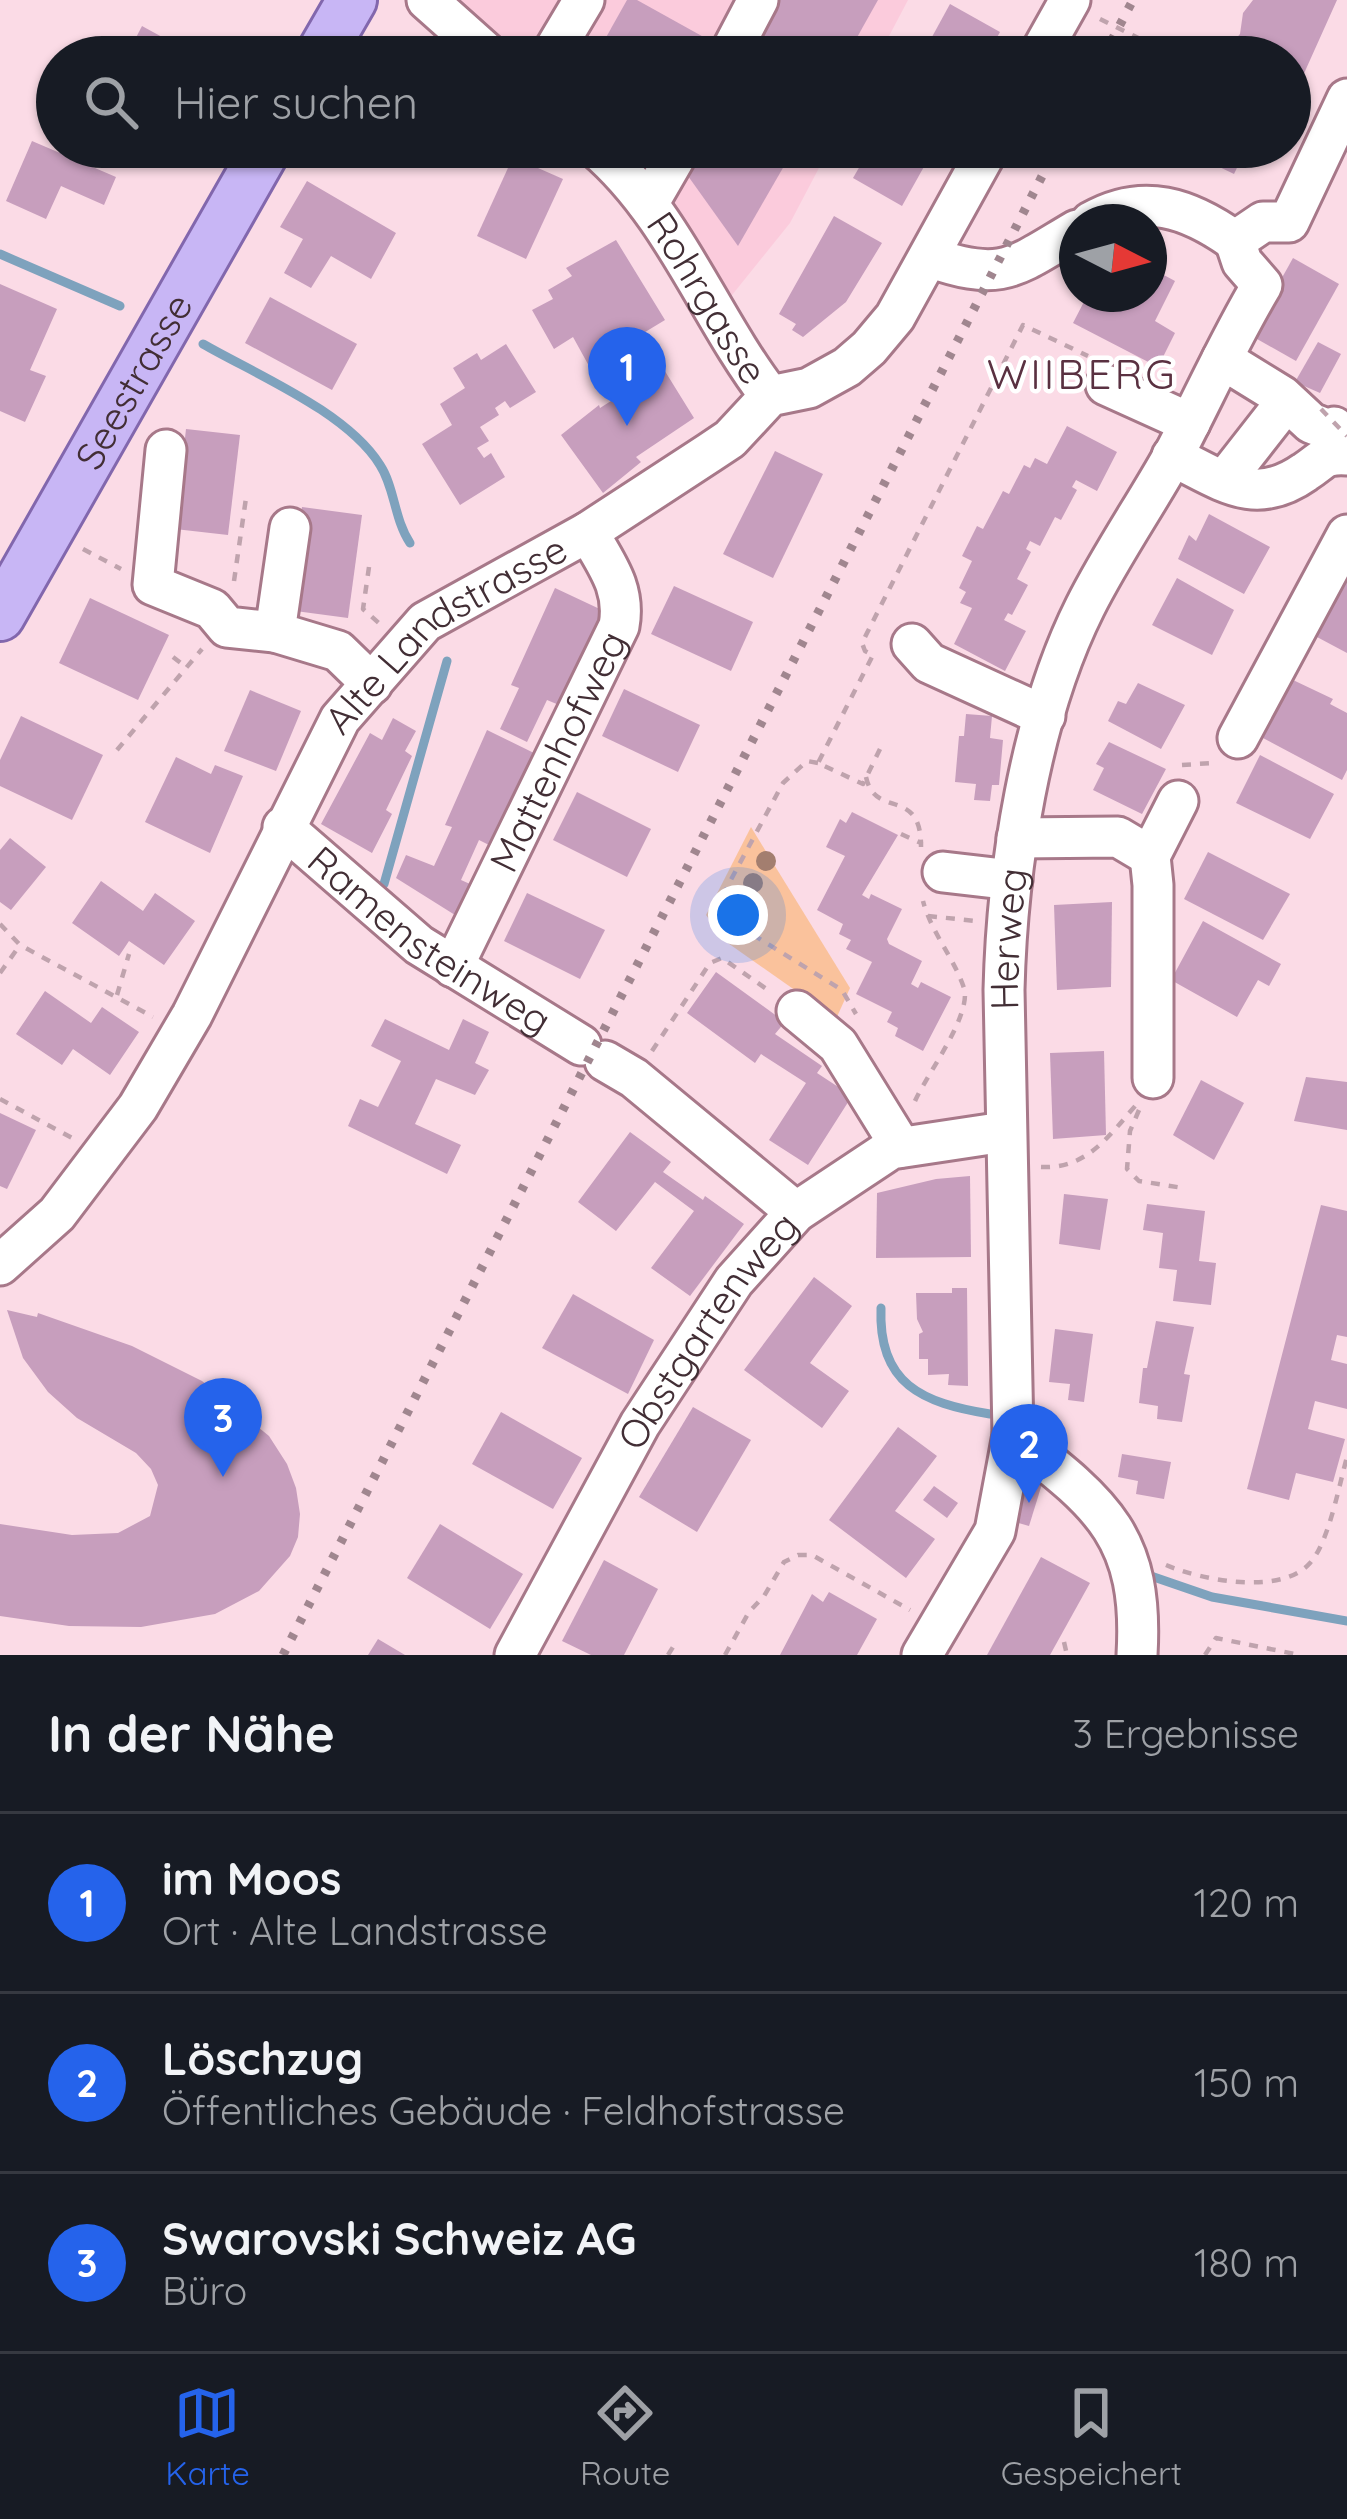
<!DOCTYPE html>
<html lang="de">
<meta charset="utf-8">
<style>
body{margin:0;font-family:Quicksand,sans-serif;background:#242831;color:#f1f3f6}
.compass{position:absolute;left:1059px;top:204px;width:108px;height:108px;border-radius:50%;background:#171b24;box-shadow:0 3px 9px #0004;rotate:96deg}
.you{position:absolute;left:738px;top:915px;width:42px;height:42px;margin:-30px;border:9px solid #fff;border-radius:50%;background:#1a73e8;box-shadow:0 0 0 18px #1a73e833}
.badge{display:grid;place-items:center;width:78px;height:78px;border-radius:50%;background:#2563eb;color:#fff;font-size:39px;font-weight:700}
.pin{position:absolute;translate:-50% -99px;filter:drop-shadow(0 3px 6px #0008)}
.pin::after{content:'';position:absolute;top:63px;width:42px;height:36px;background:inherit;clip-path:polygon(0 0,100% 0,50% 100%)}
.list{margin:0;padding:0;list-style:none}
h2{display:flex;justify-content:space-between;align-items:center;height:156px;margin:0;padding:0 48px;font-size:51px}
h2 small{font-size:39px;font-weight:400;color:#9ea1a6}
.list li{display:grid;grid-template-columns:78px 1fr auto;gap:36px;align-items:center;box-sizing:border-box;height:180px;padding:0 48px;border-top:3px solid #363941}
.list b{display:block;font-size:45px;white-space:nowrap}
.list p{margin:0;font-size:39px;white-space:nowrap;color:#9ea1a6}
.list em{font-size:39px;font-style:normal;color:#9ea1a6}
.icon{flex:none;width:66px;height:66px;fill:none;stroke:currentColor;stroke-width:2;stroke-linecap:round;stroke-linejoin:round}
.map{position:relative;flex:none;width:1347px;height:1655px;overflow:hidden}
.search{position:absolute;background:#171b24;box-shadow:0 3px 9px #0004;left:36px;right:36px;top:36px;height:132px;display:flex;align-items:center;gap:30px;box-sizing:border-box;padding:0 42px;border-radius:66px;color:#9ea1a6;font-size:45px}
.sheet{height:696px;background:#171b24}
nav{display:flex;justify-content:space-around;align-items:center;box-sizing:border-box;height:168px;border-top:3px solid #363941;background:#171b24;font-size:33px;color:#9ea1a6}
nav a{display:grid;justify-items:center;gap:6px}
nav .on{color:#2563eb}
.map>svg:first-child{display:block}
.built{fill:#fbcbdc}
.green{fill:#fac29c}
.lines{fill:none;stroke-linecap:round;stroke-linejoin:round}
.stream{stroke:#7ea2bd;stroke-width:9}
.building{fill:#c79ebd}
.minor-casing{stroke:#a77889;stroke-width:45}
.major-casing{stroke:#8267ad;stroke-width:54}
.path{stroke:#bfa3ad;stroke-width:4.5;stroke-dasharray:9 9;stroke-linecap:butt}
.minor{stroke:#fff;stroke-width:39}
.major{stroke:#c8b6f5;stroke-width:48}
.rail{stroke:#a0868f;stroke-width:9;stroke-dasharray:6 12;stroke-linecap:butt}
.path-bridge{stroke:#bfa3ad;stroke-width:4.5;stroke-dasharray:9 9;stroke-linecap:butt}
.tree{fill:#a37e6f}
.labels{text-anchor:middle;stroke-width:9;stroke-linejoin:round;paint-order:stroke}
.street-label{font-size:39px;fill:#422e35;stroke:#fff}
.neighbourhood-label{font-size:42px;letter-spacing:3px;fill:#5a3141;stroke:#fff}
</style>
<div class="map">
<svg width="1347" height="1655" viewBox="0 0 1347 1655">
<rect width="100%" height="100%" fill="#fbdbe6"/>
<!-- built -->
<g class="built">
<path d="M419,0H908L878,57H488Z"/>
<path d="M595,147H830L790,223L716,315Z"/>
</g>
<!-- green -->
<path class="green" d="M751,827L850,988L836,1019L725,941L706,915Z"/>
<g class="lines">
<!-- stream -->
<g class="stream">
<path d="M0,254L120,306"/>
<path d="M203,344C257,375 347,412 380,465C395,488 394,519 410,543"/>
<path d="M384,884L447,661"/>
<path d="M881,1308C878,1384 922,1403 990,1414"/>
<path d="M1148,1575L1212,1597L1347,1621"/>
</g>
</g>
<!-- building -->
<g class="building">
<path d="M627,0H637L709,40L700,57H595Z"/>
<path d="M778,0H878L846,57H746Z"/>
<path d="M1253,0H1337L1297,89L1290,86V57L1222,54L1240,34L1243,13Z"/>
<path d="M950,4L1000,32L986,57H921Z"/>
<path d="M142,26L184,49L179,57H126Z"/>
<path d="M212,39L244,57H202Z"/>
<path d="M32,141L116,177L104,205L61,186L46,219L6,201Z"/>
<path d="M160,147H200L190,166Z"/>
<path d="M398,147H431L424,161Z"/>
<path d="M696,147H795L738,246L683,169Z"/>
<path d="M871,147H935L902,206L853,178Z"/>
<path d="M1178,147H1247L1234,174Z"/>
<path d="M513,157L563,179L526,259L477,236Z"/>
<path d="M307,181L396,233L371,279L331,256L311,288L284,273L303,239L280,227Z"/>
<path d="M834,216L882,243L846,302L803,337L792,330L796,324L779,314Z"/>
<path d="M616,240L665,320L589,366L573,337L554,349L532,310L553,299L548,290L572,276L566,268Z"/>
<path d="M1293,258L1339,284L1296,361L1250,335Z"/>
<path d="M1149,267L1175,281L1155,321L1175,333L1158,367L1073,323L1088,294H1149Z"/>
<path d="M0,284L57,309L30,370L46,376L25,422L0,411Z"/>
<path d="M270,297L357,344L332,390L245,343Z"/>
<path d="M1318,342L1341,354L1320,393L1295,382Z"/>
<path d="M506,344L536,392L510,408L505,401L495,408L499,415L480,427L489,441L477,448L484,458L491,453L505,477L460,505L422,444L452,425L440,404L465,388L453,368L477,353L481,360Z"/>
<path d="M663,368L694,418L636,457L641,462L603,493L561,435L599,405L600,408Z"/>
<path d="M1067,426L1117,452L1097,491L1076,480L1072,487L1077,490L1061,520L1055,517L1040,546L1030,541L1026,549L1031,552L1017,579L1028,585L1012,615L1008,613L1004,620L1026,631L1005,671L954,644L972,608L960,603L966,592L959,588L972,561L962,556L977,526L983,529L1003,491L1009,494L1024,465L1030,468L1035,458L1047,464Z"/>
<path d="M186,429L240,435L228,535L175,529Z"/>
<path d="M775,451L823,474L773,578L723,554Z"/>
<path d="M302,507L362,515L348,618L288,610Z"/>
<path d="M1209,514L1270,547L1244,594L1178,559L1189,535L1196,541Z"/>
<path d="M1347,577V653L1317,637Z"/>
<path d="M1177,578L1234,610L1212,655L1152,625Z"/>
<path d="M674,586L753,622L731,671L651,634Z"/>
<path d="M555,588L604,611L559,705L547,700L527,742L500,729L519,688L511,685Z"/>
<path d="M90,598L169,635L138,700L59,663Z"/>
<path d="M1293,680L1333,699L1330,704L1347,713V770L1342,780L1263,738Z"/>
<path d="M1138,683L1185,705L1161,749L1108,721L1118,701L1126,704Z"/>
<path d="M624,689L700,725L678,772L602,736Z"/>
<path d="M250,690L301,711L276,771L224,751Z"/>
<path d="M966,714L992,716L990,738L1003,740L999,785H992L990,801L974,800L976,784L955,782L959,736H964Z"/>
<path d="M21,716L103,755L72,820L0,786V760Z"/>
<path d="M393,718L416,731L405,751L412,756L386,810L392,814L372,853L321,824L370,733L382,740Z"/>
<path d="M487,730L536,754L491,846L479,840L461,880L470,884L455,915L396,878L406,855L434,866L452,827L445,825Z"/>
<path d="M1109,742L1166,769L1142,814L1093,790L1104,768L1096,764Z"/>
<path d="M1260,755L1334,794L1310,839L1236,803Z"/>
<path d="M176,757L211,774L215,765L243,776L210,853L145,822Z"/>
<path d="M577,792L651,829L627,877L553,840Z"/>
<path d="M852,812L898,835L862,895L869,899L871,894L902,909L887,939L889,944L922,961L911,984L918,988L921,982L951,997L923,1051L895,1036L898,1028L887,1022L892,1012L856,994L872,962L846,949L851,940L839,934L843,924L817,910L845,856L826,847L840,819L846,823Z"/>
<path d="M10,838L46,867L11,910L0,902V850Z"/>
<path d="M1208,852L1290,894L1263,940L1184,899Z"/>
<path d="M101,881L143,911L155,893L195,921L164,965L129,941L119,956L72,923Z"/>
<path d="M527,893L605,930L580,979L504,941Z"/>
<path d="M1112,902L1111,987L1057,990L1054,905Z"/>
<path d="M1203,921L1281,964L1269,986L1258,980L1237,1017L1171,980Z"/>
<path d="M716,972L785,1022L775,1034L822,1066L817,1073L852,1096L808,1165L769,1140L806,1083L761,1054L755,1063L687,1013Z"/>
<path d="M45,991L91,1023L102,1007L139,1032L110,1075L73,1049L62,1065L16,1034Z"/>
<path d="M385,1019L449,1050L463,1019L489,1032L475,1063L489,1070L475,1095L436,1079L415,1124L461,1145L447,1174L348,1126L360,1099L378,1107L401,1061L371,1046Z"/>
<path d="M1104,1051L1106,1135L1053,1139L1050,1053Z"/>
<path d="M1306,1077L1347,1082V1130L1294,1121Z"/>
<path d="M1201,1080L1244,1103L1214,1160L1173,1135Z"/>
<path d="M0,1113L36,1130L7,1189L0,1186Z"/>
<path d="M630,1132L671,1162L663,1172L703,1200L705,1196L744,1224L690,1296L651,1268L694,1211L655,1182L616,1231L578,1202Z"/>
<path d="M970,1176L971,1257L876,1258L877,1193L936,1179Z"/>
<path d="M1064,1194L1108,1199L1100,1250L1059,1244Z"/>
<path d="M1147,1204L1205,1211L1199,1261L1216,1263L1211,1305L1173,1301L1177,1270L1159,1268L1163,1233L1143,1230Z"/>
<path d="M1321,1205L1347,1211V1337L1337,1335L1331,1360L1347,1364V1409L1315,1401L1308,1429L1345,1439L1333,1482L1296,1473L1289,1500L1247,1489Z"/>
<path d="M814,1277L852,1306L810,1363L849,1391L822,1428L744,1370Z"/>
<path d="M952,1288H967L968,1386L948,1385L949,1374L928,1375V1359H919V1334L923,1332L917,1319L916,1293H952Z"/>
<path d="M573,1294L654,1340L628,1394L542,1348Z"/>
<path d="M7,1310L37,1317L38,1313L132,1346L202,1381L269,1436L287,1464L296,1488L300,1514L298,1537L290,1556L259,1591L215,1614L141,1627L69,1626L0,1616V1524L72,1535L118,1533L150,1516L158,1485L151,1469L136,1453L77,1418L48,1392L23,1358Z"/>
<path d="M1156,1321L1194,1327L1184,1374L1190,1375L1182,1422L1157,1419L1158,1406L1139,1403L1143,1368H1147Z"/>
<path d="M1055,1329L1093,1334L1084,1402L1068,1400L1070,1384L1049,1382Z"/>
<path d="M693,1407L751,1440L697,1532L639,1497Z"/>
<path d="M501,1412L582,1458L553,1509L472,1464Z"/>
<path d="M898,1427L937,1456L895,1511L935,1539L906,1578L829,1520Z"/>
<path d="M1122,1454L1171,1462L1164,1499L1136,1494L1138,1481L1118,1477Z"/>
<path d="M1028,1479L1042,1484L1029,1526L1015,1522Z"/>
<path d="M934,1486L958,1503L947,1518L923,1500Z"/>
<path d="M440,1524L523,1574L490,1629L407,1578Z"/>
<path d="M1041,1557L1090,1583L1050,1655H987Z"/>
<path d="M604,1560L658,1589L624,1655H591L562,1641Z"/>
<path d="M829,1592L877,1619L857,1655H780L812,1594L823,1602Z"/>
<path d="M378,1639L405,1655H368Z"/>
</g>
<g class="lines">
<!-- minor casing -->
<g class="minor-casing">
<g id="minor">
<path d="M427,0L491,57"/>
<path d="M550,57L584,0"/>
<path d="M728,57L758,0"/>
<path d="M1038,57L1070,0"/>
<path id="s1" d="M595,147C673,213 709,317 770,396"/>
<path d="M648,204L681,147"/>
<path d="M1091,222C1143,192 1189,208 1235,241"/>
<path d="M1235,241L1263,222H1289L1347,99"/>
<path d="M929,257C1003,283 1014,267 1077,230"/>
<path d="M1222,359L1282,396L1311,423L1329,430L1334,427"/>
<path d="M1106,385L1190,423"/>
<path d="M166,450L153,585L212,609L227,627L275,632"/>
<path d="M1172,456C1222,480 1254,508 1305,472C1325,459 1322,454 1347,455"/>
<path d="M1224,481L1278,412"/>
<path d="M290,528L275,632L338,651L372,684"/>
<path d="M912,644L929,663L1045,716"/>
<path d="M1238,738L1347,535"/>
<path id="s2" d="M283,827L419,945L581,1045"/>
<path d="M1017,838L1118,837L1150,856"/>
<path d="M943,872L1012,880"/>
<path id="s3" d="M453,967L619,626C626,588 606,564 588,532"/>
<path d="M797,1011L838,1045L901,1147"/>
<path d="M605,1061L634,1078L796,1212"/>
<path d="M1153,1078V885L1150,856L1178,801"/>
<path id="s4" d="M0,1265L57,1214L138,1107L192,1015L340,719L425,622L588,532L709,453L730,439L770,396L809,388L847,367L869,348L895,317L989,147"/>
<path d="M1013,1435C1101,1504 1144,1535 1137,1655"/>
<path id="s5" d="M515,1655L640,1424L734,1281L796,1212L891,1149L1004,1132"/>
<path id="s6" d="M922,1655L995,1531L1013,1435L1004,990C1007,868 1030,717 1085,607C1111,555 1145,506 1173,456C1203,399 1229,340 1262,285L1242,262L1235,241"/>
</g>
</g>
<!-- major casing -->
<g class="major-casing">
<g id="major">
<path d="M319,57L352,0"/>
<path id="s7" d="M0,616L267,147"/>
</g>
</g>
<!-- path -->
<g class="path">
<path d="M1100,19L1176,57"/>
<path d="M1290,115L1301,121"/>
<path d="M83,549L121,569"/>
<path d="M369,567L363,609L381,625"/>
<path d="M234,581L246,498"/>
<path d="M173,657L186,667"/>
<path d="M880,749L863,784L818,763L873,655L865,651L862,643L867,633L1023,325L1088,356"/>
<path d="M117,750L202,649"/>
<path d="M818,763L807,761L783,783L727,887L726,899L716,907L721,915L842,990L856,1014"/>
<path d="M1182,765L1213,763"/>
<path d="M866,777C875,819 919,787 921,843"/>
<path d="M901,834L921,843V847"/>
<path d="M928,916L976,921"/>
<path d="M0,924L20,945L153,1017"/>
<path d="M0,973L20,945"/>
<path d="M117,995L129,954"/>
<path d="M652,1051L710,963L722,958L768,990"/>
<path d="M0,1099L74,1139"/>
<path d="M915,1101C927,1074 972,1015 964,988C954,958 931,932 923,901"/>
<path d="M1139,1110L1130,1131L1127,1169L1139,1181L1183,1188"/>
<path d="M1041,1167C1087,1169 1108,1137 1136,1105"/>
<path d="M1166,1565C1201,1580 1281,1596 1310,1563C1329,1542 1339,1485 1347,1457"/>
<path d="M1064,1642L1067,1655"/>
<path d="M668,1655L673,1647"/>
<path d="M725,1655L749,1612L764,1596L784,1562L798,1555H812L910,1610"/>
<path d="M1205,1655L1216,1638L1300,1655"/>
</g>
<!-- minor -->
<use href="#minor" class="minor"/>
<!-- major -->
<use href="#major" class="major"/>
<!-- rail -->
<g class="rail">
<path d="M1103,57L1133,0"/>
<path d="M283,1655L1057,147"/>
</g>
<!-- path-bridge -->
<path class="path-bridge" d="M1321,409L1347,436"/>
</g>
<!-- trees -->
<g class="tree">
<circle cx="766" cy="861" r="10"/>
<circle cx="753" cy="883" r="10"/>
<circle cx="736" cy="911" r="10"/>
</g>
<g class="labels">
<!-- street labels -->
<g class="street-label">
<text dy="14" stroke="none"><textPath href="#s1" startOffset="189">Rohrgasse</textPath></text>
<text dy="14" stroke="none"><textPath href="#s7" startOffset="270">Seestrasse</textPath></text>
<text dy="14" stroke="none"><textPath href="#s4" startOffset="786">Alte Landstrasse</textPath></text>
<text dy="14" stroke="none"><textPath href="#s3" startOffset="240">Mattenhofweg</textPath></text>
<text dy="14" stroke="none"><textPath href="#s2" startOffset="186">Ramensteinweg</textPath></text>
<text dy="14" stroke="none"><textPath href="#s6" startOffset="738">Herweg</textPath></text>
<text dy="14" stroke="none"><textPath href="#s5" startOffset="378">Obstgartenweg</textPath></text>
</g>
<!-- neighbourhood labels -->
<g class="neighbourhood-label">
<text x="1082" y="389">WIIBERG</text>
</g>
</g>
</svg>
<svg class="compass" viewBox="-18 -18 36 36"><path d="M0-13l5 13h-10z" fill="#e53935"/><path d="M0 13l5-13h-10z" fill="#9ea1a6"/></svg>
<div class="you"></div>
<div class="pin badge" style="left:627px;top:426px">1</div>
<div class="pin badge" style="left:1029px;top:1503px">2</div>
<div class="pin badge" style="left:223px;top:1477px">3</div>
<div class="search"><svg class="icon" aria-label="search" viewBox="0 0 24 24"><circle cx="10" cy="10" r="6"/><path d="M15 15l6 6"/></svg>Hier suchen</div>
</div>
<section class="sheet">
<h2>In der Nähe<small>3 Ergebnisse</small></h2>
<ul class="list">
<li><span class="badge">1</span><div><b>im Moos</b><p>Ort · Alte Landstrasse</p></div><em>120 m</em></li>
<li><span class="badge">2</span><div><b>Löschzug</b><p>Öffentliches Gebäude · Feldhofstrasse</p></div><em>150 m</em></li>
<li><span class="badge">3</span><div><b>Swarovski Schweiz AG</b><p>Büro</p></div><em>180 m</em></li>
</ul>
</section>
<nav>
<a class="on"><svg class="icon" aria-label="map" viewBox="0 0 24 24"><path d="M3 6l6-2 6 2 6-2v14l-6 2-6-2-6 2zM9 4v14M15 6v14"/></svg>Karte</a>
<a><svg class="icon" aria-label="directions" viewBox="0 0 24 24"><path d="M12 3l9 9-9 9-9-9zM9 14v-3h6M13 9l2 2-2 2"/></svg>Route</a>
<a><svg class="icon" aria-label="saved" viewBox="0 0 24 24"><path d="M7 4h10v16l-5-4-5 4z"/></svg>Gespeichert</a>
</nav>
